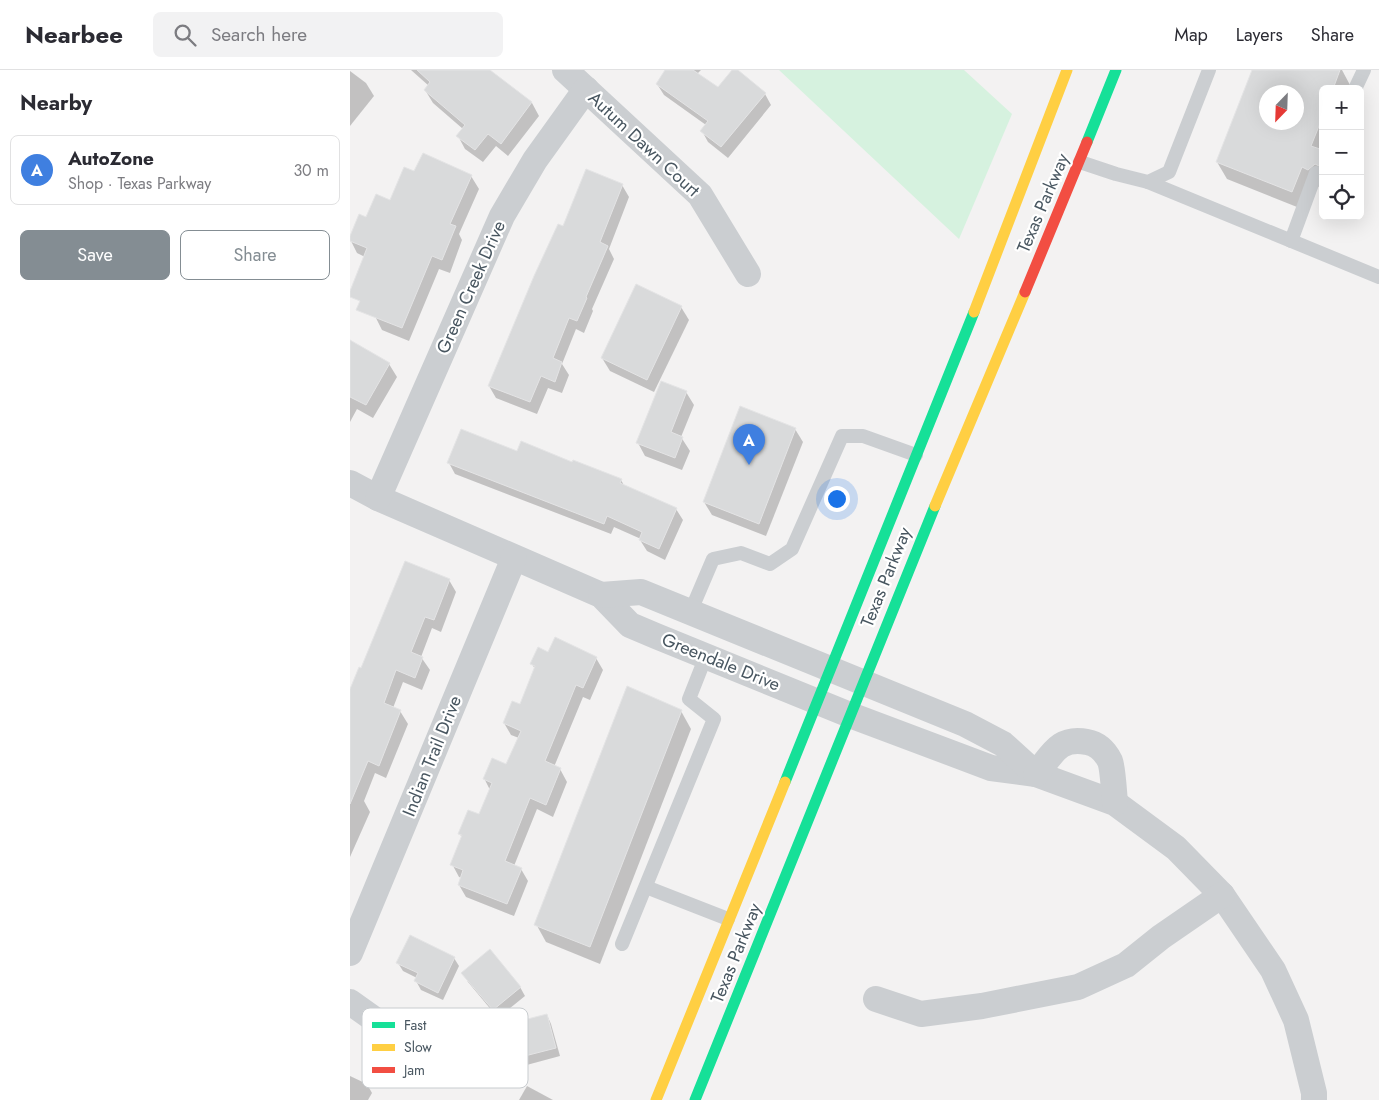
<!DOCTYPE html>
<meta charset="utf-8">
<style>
body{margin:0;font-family:Jost,sans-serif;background:#f2f2f3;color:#2b2b33}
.controls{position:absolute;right:15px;top:15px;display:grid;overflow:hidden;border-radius:8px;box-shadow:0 5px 20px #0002}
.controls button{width:45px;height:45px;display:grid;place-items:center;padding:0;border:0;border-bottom:1px solid #e1e1e2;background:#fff;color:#2b2b33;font:25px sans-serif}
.compass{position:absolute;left:909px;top:15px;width:45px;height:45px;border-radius:50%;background:#fff;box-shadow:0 5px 20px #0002;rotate:203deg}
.you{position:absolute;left:486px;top:428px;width:18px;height:18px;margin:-12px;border:4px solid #fff;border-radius:50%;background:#1a73e8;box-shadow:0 0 0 8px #1a73e833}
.badge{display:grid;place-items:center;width:32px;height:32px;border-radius:50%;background:#848d93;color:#fff;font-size:16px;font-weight:700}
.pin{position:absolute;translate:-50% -41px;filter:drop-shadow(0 1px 2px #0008)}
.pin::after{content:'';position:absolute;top:26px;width:18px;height:15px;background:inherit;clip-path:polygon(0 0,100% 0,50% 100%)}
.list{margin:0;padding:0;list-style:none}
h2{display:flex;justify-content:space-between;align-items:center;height:65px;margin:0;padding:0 20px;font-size:21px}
h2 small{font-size:16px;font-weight:400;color:#7c7c81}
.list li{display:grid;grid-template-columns:32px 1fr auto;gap:15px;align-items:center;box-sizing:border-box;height:70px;margin:0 10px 10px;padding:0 10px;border:1px solid #e1e1e2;border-radius:8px}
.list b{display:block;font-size:19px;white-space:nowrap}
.list p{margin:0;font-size:16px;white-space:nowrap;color:#7c7c81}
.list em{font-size:16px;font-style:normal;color:#7c7c81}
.actions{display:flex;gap:10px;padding:15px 20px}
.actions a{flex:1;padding:11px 0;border:1px solid #848d93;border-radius:8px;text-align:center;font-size:18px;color:#848d93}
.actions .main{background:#848d93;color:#fff}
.icon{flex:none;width:28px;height:28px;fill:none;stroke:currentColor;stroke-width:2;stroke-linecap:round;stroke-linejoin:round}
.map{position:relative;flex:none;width:1029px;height:1030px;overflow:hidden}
header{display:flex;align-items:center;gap:30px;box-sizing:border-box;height:70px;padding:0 25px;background:#fff;border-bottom:1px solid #e1e1e2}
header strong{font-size:24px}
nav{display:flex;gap:28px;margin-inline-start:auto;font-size:18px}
.search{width:350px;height:45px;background:#f2f2f3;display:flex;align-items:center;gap:12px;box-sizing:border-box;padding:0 18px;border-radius:8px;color:#7c7c81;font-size:19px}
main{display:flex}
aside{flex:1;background:#fff}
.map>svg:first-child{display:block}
.green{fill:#d6f2df}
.shadow{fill:#0003;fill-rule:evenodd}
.building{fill:#d9dadb;stroke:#e4e4e5;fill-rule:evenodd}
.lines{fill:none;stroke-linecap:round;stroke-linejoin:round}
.lane{stroke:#cbced1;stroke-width:14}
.street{stroke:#cbced1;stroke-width:26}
.fast{stroke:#16e098;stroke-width:11}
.slow{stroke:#ffcf43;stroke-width:11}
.jam{stroke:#f24e42;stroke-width:11}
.labels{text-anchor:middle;stroke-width:4.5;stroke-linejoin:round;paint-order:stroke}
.street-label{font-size:18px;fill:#485660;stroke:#fff}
.key{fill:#fff;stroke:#c8cccf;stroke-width:1}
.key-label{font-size:14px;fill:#485660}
</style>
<header>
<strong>Nearbee</strong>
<div class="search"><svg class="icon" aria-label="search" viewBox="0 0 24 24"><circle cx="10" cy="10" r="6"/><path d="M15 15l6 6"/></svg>Search here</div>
<nav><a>Map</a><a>Layers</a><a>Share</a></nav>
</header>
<main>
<aside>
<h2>Nearby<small></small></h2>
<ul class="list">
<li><span class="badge" style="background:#3f7fe0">A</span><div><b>AutoZone</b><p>Shop · Texas Parkway</p></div><em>30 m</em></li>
</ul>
<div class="actions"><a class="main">Save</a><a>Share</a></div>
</aside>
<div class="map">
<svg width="1029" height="1030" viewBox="0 0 1029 1030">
<rect width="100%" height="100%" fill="#f3f2f2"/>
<!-- green -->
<path class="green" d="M429,0H614L662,44L609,169Z"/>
<!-- shadow -->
<g class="shadow">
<path d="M61,0H139L182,33L189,46L158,86L146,76L133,92L115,79L108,66L113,59L83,33L75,20L79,16Z"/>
<path d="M316,0H351L347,4L368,19L383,0H386L415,24L421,35L378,88L358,72L352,61L356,55L314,25L307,14Z"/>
<path d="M903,0H992L1000,15L999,19H973V113L968,117L952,139L877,109L867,92ZM916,22H946V52H916Z"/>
<path d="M0,1L16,13L24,26L0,56Z"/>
<path d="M65,103L121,106L129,119L109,164L112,170L100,203L89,199L59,271L32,260L25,246L15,187L7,183L0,169L17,148L40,131Z"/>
<path d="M272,115L279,127L259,179L264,189L242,239L243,241L234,263L226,259L212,294L219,305L212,323L198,318L187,344L146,328L139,316L214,158Z"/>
<path d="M331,237L339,250L304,322L260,301L252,288Z"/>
<path d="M0,283L39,294L47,307L23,348L7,339L0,352Z"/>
<path d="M336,322L344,335L331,367L340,381L332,400L295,386L288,373Z"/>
<path d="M445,359L453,372L416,466L362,445L354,432Z"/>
<path d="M168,383L223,393L271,410L275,417L326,439L333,450L315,490L297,481L290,470L291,469L264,457L261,464L105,404L99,393Z"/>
<path d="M99,510L106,522L91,562L82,558L71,587L80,600L72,620L53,612L43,638L50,641L58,654L36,708L25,703L14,731L20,742L0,787V622L12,599Z"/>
<path d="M199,583L246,588L253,600L240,630L233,627L204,697L210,699L217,712L203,747L187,739L164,796L171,799L178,811L164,846L116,827L109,815L112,808L109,807L102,794L112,768L110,764L130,746L140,720L134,708L156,696L169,668L161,665L154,653L170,636L185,599L182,594Z"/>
<path d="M331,641L341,659L250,894L196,872L186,854Z"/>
<path d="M104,888L109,896L93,930L71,920L66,911L67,908L53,901L48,893Z"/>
<path d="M113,903L170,917L175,926L148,948L118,912Z"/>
<path d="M197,945L201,954L210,986L173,996L168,987Z"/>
<path d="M0,1006L17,1014L22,1023L18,1030H0Z"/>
<path d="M177,1016L203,1030H169Z"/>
</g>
<!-- building -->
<g class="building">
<path d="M67,0H140L182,32L151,74L138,64L125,80L106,66L115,55L74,20L80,12Z"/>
<path d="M315,0H343L368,17L382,0H388L416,23L371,77L350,61L358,51L306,14Z"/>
<path d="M902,0H990L983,19H973V46L961,76L973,80V98L965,94L958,100L952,97L942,122L866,92ZM916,22H946V52H916Z"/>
<path d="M73,83L122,105L100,154L106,156L92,190L82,186L52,258L6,240L10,231L0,227V221L17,178L0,171V166L9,144L16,147L26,124L40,130L54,97L64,101Z"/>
<path d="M236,99L273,114L250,172L258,176L236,227L237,228L227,251L219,248L203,288L212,292L205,312L191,306L180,332L138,316L184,206L208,154L213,156Z"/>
<path d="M286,214L332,236L297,310L251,288Z"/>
<path d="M0,270L40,293L16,335L0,327Z"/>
<path d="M311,311L337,321L321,362L333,367L325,388L286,373Z"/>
<path d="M390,336L446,358L409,454L353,432Z"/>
<path d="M111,359L167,381L171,371L222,392L223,390L272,409L270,413L327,438L309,479L289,470L292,462L257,446L254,454L97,393Z"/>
<path d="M55,491L100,509L84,550L75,547L61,582L73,587L65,608L46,600L34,633L51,640L29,696L18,691L0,734V619L9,597L11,598Z"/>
<path d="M205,567L247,587L233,618L226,615L195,691L211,698L196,735L180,728L155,791L172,798L157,834L108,815L113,800L100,795L112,765L108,764L118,740L129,744L142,713L133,709L142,688L156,694L171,661L153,653L162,631L170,634L185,596L180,594L188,577L198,582Z"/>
<path d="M277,616L332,640L240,877L184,855Z"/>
<path d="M60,865L105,887L88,923L64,911L68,903L46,893Z"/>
<path d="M140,879L171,917L143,940L111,903Z"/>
<path d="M197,944L206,978L167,988L158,954Z"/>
</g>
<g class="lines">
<!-- lane -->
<g class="lane">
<path d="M1005,19L1014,0"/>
<path d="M730,92L766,104L798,112L819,102L859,0"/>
<path d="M798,112L1029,207"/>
<path d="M941,171L966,103"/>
<path d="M340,543L363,489L391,483L420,494L442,479L492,366H513L566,385"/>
<path d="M296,817L378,849"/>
<path d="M272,874L364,649L339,629L356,586"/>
</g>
<!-- street -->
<g class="street">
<path d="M215,0L350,125L398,204"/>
<path d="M0,413L28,428L251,525L280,555L306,566L500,645L641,698L686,704L765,733L826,778L872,825L923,900L946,950L964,1023V1030"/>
<path d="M28,428L152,146L185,90L236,19"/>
<path d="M251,525L291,522L615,654L653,674L686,704"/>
<path d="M686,704C702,685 709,666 737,672C748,674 755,681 760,691C763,699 764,723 765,733"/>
<path d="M0,883L164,488"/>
<path d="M526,929L571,944L632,936L728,917L776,895L811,867L872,825"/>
<path d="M0,932L84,992"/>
</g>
<!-- fast -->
<g class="fast">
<path d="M737,72L766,0"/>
<path d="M435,712L624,242"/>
<path d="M345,1030L585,436"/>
</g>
<!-- slow -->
<g class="slow">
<path d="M624,242L717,0"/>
<path d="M585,436L675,222"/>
<path d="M306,1030L435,712"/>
</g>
<!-- jam -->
<path class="jam" d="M675,222L737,72"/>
</g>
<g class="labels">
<!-- street labels -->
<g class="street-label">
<text transform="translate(294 74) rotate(43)" y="6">Autum Dawn Court</text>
<text transform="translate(693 133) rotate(-67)" y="6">Texas Parkway</text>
<text transform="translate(121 217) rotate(-66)" y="6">Green Creek Drive</text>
<text transform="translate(536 507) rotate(-68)" y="6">Texas Parkway</text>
<text transform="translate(371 592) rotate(22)" y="6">Greendale Drive</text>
<text transform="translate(82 686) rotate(-68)" y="6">Indian Trail Drive</text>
<text transform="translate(386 883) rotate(-68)" y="6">Texas Parkway</text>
</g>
</g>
<!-- legend -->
<rect x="12" y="938" width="166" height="80" rx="8" class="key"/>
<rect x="22" y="952" width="23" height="6" fill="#16e098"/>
<rect x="22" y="974" width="23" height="7" fill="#ffcf43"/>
<rect x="22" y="997" width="23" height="6" fill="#f24e42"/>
<g class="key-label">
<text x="54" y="960">Fast</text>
<text x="54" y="982">Slow</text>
<text x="54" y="1005">Jam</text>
</g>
</svg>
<div class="controls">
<button>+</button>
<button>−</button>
<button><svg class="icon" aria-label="locate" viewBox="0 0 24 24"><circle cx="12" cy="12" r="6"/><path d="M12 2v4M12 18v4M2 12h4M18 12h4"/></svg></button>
</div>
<svg class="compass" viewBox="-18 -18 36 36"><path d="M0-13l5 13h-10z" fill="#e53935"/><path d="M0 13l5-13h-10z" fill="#7c7c81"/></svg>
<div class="you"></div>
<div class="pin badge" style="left:399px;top:395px;background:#3f7fe0">A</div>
</div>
</main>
